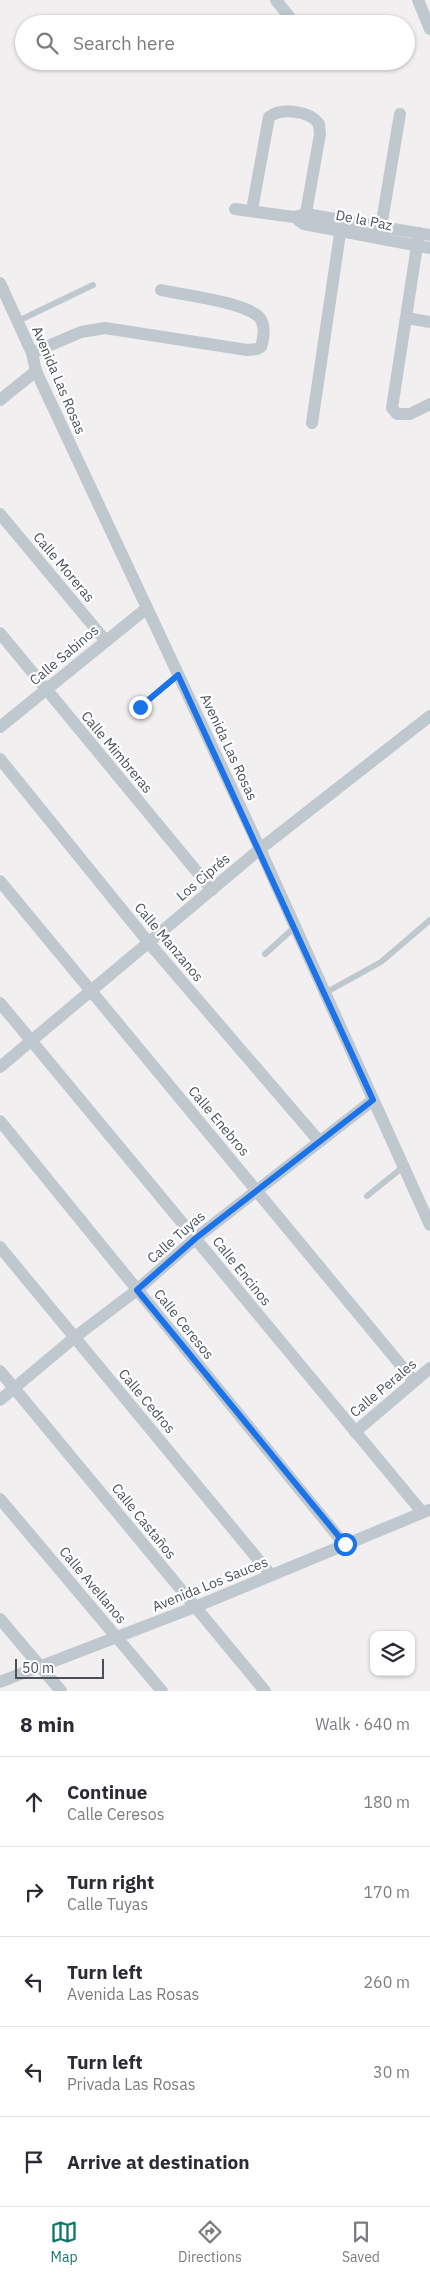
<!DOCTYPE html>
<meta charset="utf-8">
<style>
body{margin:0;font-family:"IBM Plex Sans",sans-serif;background:#f2f2f3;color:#2b2b33}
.controls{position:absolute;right:15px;bottom:15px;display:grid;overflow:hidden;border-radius:10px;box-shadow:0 1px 4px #0004}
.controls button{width:45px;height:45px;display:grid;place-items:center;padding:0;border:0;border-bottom:1px solid #e1e1e2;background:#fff;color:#2b2b33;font:25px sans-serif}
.scale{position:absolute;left:15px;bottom:12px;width:89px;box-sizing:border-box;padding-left:5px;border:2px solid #48515a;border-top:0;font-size:14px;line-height:18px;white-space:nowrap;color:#48515a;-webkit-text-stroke:4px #fff;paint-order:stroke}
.stop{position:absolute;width:15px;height:15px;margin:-11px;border:4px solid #1a73e8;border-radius:50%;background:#fff}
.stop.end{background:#1a73e8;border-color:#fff;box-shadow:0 1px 5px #0008}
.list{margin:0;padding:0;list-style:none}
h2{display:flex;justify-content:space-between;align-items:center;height:65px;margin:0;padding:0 20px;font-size:21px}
h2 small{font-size:16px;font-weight:400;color:#7c7c81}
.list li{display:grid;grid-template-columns:32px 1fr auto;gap:15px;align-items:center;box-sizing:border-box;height:90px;padding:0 20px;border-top:1px solid #e1e1e2}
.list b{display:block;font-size:19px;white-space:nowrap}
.list p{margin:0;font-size:16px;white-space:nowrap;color:#7c7c81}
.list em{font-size:16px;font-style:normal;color:#7c7c81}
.icon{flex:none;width:28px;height:28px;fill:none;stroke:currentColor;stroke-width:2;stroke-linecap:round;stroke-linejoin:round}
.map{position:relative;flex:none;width:430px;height:1691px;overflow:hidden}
.search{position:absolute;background:#fff;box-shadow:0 1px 4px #0004;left:15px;right:15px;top:15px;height:55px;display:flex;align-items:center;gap:12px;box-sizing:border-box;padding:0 18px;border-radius:28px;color:#7c7c81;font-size:19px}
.sheet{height:515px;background:#fff}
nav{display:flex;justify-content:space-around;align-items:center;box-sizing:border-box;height:70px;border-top:1px solid #e1e1e2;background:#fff;font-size:14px;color:#7c7c81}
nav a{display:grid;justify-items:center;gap:2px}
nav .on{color:#0f766e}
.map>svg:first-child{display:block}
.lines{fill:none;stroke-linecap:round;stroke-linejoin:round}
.lane{stroke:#c0c8cf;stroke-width:6}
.street{stroke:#c0c8cf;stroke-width:12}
.route{stroke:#1a73e8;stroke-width:6}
.labels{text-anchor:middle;stroke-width:4.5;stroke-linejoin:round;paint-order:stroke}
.street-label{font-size:14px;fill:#48515a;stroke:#fff}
</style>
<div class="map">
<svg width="430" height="1691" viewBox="0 0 430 1691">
<rect width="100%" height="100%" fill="#f1efef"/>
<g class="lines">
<!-- lane -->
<g class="lane">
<path d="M18,321L93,285"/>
<path d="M140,707L178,675"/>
<path d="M265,954L295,927"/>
<path d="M325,993L381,962L430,920"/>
<path d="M367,1196L403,1167"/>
</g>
<!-- street -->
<g class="street">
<path d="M276,0L295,24"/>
<path d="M418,0L430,29"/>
<path d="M235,209L294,217L306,214L430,235"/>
<path d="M252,210L269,117C282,107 310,111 319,124L320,134L304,224"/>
<path d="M298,220L304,224L430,248"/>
<path d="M380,233L400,114"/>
<path d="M419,233L392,408L397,414H410L430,404"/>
<path d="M0,283L32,353L36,371L260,849L430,1225"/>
<path d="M407,318L430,322"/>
<path d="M32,353L81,332L105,328L247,350L257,349L261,347C264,337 266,325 259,317C244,302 183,295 161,290"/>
<path d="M0,400L36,371"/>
<path d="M312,423L342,220"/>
<path d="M0,514L105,640"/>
<path d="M0,633L212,890"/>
<path d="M0,727L147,608"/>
<path d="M0,759L149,943L319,1141"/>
<path d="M0,881L414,1381"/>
<path d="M0,1003L422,1512"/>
<path d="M0,1067L260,849L430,716"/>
<path d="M0,1121L345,1545"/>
<path d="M0,1247L271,1575"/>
<path d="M0,1371L265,1691"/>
<path d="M0,1400L75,1337L137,1290L196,1238L373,1100"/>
<path d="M355,1432L430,1368"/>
<path d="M0,1499L162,1691"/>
<path d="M0,1619L61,1691"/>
<path d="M0,1682L195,1607L429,1510"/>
</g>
</g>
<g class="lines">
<!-- route -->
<path class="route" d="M140,707L178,675L373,1100L196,1238L137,1290L345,1544"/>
</g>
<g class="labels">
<!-- street labels -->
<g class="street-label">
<text transform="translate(364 220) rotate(11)" y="5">De la Paz</text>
<text transform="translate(59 380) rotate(67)" y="5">Avenida Las Rosas</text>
<text transform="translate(64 567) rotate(50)" y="5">Calle Moreras</text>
<text transform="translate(64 655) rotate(-40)" y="5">Calle Sabinos</text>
<text transform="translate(229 747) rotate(65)" y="5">Avenida Las Rosas</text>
<text transform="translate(117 752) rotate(50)" y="5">Calle Mimbreras</text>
<text transform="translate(203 877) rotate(-40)" y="5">Los Ciprés</text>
<text transform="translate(169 942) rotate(50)" y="5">Calle Manzanos</text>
<text transform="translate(219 1121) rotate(50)" y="5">Calle Enebros</text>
<text transform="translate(176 1237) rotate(-41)" y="5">Calle Tuyas</text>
<text transform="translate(242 1271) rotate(51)" y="5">Calle Encinos</text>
<text transform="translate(184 1324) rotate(51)" y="5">Calle Ceresos</text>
<text transform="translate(383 1388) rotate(-40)" y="5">Calle Perales</text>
<text transform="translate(147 1401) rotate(50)" y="5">Calle Cedros</text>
<text transform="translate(144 1521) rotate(51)" y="5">Calle Castaños</text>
<text transform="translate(210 1584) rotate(-22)" y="5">Avenida Los Sauces</text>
<text transform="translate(93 1585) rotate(50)" y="5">Calle Avellanos</text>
</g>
</g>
</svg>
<div class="controls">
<button><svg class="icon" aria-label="layers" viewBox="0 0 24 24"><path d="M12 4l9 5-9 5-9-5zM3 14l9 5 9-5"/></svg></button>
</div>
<div class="scale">50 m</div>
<div class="stop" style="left:345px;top:1544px"></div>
<div class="stop end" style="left:140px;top:707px"></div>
<div class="search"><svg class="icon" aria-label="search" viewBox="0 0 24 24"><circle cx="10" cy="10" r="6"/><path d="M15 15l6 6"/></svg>Search here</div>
</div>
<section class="sheet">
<h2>8 min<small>Walk · 640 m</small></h2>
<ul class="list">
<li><svg class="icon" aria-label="ahead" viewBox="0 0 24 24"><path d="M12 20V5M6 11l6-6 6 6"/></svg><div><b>Continue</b><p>Calle Ceresos</p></div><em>180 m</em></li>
<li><svg class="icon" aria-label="right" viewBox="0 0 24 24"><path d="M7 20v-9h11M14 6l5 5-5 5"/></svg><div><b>Turn right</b><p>Calle Tuyas</p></div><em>170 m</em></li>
<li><svg class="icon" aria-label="left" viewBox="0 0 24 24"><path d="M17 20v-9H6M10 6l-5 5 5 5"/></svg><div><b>Turn left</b><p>Avenida Las Rosas</p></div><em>260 m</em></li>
<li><svg class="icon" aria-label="left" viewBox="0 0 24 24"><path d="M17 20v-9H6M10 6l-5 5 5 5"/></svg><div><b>Turn left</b><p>Privada Las Rosas</p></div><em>30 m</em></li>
<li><svg class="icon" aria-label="arrive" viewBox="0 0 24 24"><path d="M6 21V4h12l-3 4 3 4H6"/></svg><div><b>Arrive at destination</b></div></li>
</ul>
</section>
<nav>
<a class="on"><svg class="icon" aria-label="map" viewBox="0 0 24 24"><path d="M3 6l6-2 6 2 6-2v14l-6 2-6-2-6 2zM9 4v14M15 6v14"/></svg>Map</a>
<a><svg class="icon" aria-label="directions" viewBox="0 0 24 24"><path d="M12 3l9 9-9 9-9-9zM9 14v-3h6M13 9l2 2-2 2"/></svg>Directions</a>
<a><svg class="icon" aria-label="saved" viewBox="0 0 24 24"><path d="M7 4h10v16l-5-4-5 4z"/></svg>Saved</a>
</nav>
